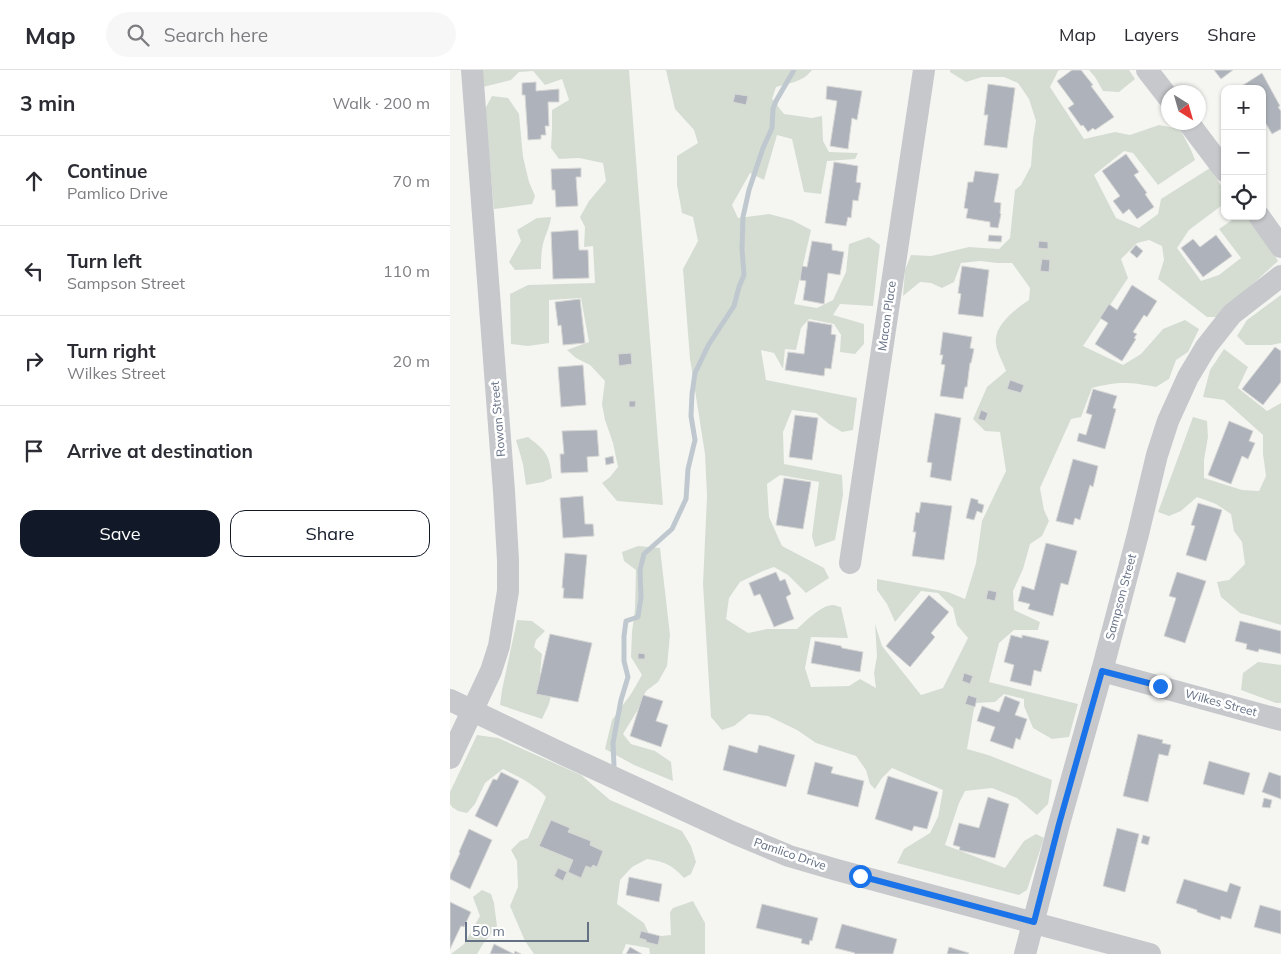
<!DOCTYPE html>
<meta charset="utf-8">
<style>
body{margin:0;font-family:Mulish,sans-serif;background:#f7f7f7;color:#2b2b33}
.controls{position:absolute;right:15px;top:15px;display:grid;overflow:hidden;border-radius:10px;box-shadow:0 1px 4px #0004}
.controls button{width:45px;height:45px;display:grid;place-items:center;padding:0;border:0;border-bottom:1px solid #e1e1e2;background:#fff;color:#2b2b33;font:25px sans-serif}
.compass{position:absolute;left:711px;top:15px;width:45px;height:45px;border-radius:50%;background:#fff;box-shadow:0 1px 4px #0004;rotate:143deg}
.scale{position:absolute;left:15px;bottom:12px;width:124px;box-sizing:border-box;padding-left:5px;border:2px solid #647084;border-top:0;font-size:14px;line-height:18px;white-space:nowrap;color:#647084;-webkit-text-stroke:4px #fff;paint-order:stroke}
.stop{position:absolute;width:15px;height:15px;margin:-11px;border:4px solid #1a73e8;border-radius:50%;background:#fff}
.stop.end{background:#1a73e8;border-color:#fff;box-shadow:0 1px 5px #0008}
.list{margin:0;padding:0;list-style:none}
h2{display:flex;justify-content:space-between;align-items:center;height:65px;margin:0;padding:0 20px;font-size:21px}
h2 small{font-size:16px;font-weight:400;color:#7c7c81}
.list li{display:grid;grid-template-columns:32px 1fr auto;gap:15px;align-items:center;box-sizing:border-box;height:90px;padding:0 20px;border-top:1px solid #e1e1e2}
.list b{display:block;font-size:19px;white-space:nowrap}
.list p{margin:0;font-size:16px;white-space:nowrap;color:#7c7c81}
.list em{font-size:16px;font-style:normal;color:#7c7c81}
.actions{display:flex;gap:10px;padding:15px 20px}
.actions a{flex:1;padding:11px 0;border:1px solid #111827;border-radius:15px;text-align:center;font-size:18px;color:#111827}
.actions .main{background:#111827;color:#fff}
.icon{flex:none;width:28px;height:28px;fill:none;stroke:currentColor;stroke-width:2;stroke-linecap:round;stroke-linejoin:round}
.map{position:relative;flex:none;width:831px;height:884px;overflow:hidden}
header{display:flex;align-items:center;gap:30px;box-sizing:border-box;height:70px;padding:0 25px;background:#fff;border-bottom:1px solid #e1e1e2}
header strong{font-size:24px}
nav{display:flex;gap:28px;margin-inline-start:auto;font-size:18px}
.search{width:350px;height:45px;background:#f7f7f7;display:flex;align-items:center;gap:12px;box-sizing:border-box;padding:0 18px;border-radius:28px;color:#7c7c81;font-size:19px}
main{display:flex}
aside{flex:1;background:#fff}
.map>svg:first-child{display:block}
.green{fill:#d5ddd3}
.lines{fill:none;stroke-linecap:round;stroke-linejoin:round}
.stream{stroke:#c0c8cf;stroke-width:5}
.building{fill:#aeb3bb;stroke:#d7d7d5}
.minor{stroke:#c6c8cc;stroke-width:22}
.route{stroke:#1a73e8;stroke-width:6}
.labels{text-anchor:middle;stroke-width:5;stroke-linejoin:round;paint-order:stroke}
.street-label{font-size:12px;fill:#647084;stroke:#fff}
</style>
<header>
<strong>Map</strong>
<div class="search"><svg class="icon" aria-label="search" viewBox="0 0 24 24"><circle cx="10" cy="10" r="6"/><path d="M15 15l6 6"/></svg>Search here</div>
<nav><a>Map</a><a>Layers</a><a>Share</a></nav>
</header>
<main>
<aside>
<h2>3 min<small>Walk · 200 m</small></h2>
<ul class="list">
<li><svg class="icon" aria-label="ahead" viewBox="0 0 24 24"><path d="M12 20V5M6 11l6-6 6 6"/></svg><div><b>Continue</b><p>Pamlico Drive</p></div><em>70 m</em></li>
<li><svg class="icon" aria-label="left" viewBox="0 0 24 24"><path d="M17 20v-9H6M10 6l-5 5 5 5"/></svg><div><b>Turn left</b><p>Sampson Street</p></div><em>110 m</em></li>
<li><svg class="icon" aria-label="right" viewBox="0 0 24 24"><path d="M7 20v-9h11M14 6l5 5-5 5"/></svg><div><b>Turn right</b><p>Wilkes Street</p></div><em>20 m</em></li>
<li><svg class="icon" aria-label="arrive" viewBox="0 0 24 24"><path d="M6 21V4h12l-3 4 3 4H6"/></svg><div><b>Arrive at destination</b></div></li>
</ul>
<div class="actions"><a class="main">Save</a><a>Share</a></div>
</aside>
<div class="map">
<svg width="831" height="884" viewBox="0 0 831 884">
<rect width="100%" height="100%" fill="#f5f6f2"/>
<!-- green -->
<g class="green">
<path d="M31,0H179L213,435L167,431L152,413L160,407L168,397L163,373L155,350L152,334L155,311L140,295L126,288L117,280L139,272L131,228L99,230V273L78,276L61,274L60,224L78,215L145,213L143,176L134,177L135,157L130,147L139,131L156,111L153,93L129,88L109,89L101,78L102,58V40L119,30L112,9L95,15L83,1L69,2L61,10L33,17Z"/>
<path d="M216,0H362C353,12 340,13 326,17L322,29L334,44L362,48L372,46L373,71L379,82L408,83L405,89L377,91L371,124L354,122L342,69L327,65L314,110L300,103L282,135L288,148L319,144L342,150L361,160L344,234L367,238L383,230L396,202L399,174L419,167L430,175L423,236L390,234L383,245L414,254V274L405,284L390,282L391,265L384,254L359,249L351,258L346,280L335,279L333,299L324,283L311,280L316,310L407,328L403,360L392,362L379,354L366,343L342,340L333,362L334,394L392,405L393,425L385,470L365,477L362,466L369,412L330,405L317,414L319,447L332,476L374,498L379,508L356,523L338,505L324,497L313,501L290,512L279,528L276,549L298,563L317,559H347C355,552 371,535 383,535C386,535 388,537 391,537L398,568L361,567L355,598L361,617L399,616L410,609L426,618L424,603L427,586L425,554L432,576L471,625L493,618L518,568L507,555L503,538L488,523L471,521L445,552L437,534L427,520V509L498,522L515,529L526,493L532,451L556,401L550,362L535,361L523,349L537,317L556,301C553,292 547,283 546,274C543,255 566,239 579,230L580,218L562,193H547L530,191L511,193L504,212L492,218L481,213L470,212L453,226L455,200L461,185L481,186L519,177L549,179L560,168L565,120L571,115L581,96L583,69L586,51L579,29L568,13L554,7H532L516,12L500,2V0H610L608,1L600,17L634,69L665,62L680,65L709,55L730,59L741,80L745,90L708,115L683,83L674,81L644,105L666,148L689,158L708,144L711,129L760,98L775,122V133L739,160L727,178L751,211L769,205L791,188L769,159L788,146H796L813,166L828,191L767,247H757L708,209L714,190L712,176L699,170L687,173L671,189L678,208L633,276L673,295L691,284L713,259L735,250L749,259L738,282L726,290L719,309L706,317C680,312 668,311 642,318L631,347L621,349L590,418L594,440L599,451L592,466L580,474L573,499L563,521L564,540L590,552L588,560H564L549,573L539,612L628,634L619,667L602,669L583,658L574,636V629L554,624L545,632L525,633L517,679L538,685L602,710L598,734L587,745L567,728L542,718L515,721L509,733L495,775L555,798L574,771L586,764L594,768L577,820L569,825L447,793L454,779L480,763L488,747L493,720L442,698L432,708L425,719L420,714L416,700L406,686L366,673L347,660L318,646L299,644L284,656L272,660L261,647L253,514L257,426L255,384L240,289L233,199L248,171L243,147L232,143L227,115V86L248,73L244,60L225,39Z"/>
<path d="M639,0H679L685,9L669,22L653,21L645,7Z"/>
<path d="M42,26L58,28L69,44L73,87L79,112L85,126L82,134L44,139L35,39Z"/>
<path d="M101,147C100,157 95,165 93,174C91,183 91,191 91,199L65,200L59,192L71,171L67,160L87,148Z"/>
<path d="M831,225V273L821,275H796L787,266L797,250Z"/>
<path d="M774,279L798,297L788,318L817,341L831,333V555L790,543L771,527L767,512L779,510L795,494L792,472L784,461L781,444L766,434L747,427L731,441L719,446L708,442L743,347L757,351L758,367L754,390V408L792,420L809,421L816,406L813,384V365L774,330L753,327L760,300Z"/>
<path d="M78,367C97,382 99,384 102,408L93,412L76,415L73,394L66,370Z"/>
<path d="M188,476L210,478L220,565L217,596L208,612L196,621L187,641L173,664L181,674L205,681L221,692L223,711L184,695L155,679L162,650L181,624L192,605L181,587L182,562L185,539L186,500L174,491L172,482Z"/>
<path d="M67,550L82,551L95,561L86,570L84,577L92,584L90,603L103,617L99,634L92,649L50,635L52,620Z"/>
<path d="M808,592L831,595V633H826L791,620L793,603Z"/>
<path d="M27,665L48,668L131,705L160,730L232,761L241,776L246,792L241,804L234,808C221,794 215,792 197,789L182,797L170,810L167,834L194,853L199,864L211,866L221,865L220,842L223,838L243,831L255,853V884H200L199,878L176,874L172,884H84L75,871L60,836L68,817L67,791L61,780L70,771L78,768L96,727C84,714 69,707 53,699L35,713L25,734L17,743L8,741L2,737L0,734V722Z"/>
<path d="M32,820L41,824L44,833L47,856L33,874L27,884H1L14,874L30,846L23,827Z"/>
</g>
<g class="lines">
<!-- stream -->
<path class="stream" d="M164,696L163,673L171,630L178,607L174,591V566L176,551L188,547L191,527L190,500L194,484L222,459L236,429L238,399L245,370L241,346L242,324L245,303L259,274L284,236L289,217L294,205L292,179L293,147L299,120L313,78L322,58L323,39L326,31L344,0"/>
</g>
<!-- building -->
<g class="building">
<path d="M622,0H631L643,15L641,16L664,47L645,60L643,58L638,62L633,55L631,56L618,38L624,34L607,11Z"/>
<path d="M764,0H783L771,9Z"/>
<path d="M812,3L830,36L828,37L831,41V59L822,64L812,47V19H787Z"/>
<path d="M86,12V21L109,19V32H98L99,56H95L96,65H91V69L78,70L75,25H72V13Z"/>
<path d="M538,14L565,18L557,78L534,75L538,45H534Z"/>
<path d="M377,16L412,21L407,50L402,48L398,79L380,76L387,31L376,29Z"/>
<path d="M285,24L298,26L296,35L283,32Z"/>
<path d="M676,84L689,102L684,105L697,123L695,124L704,137L687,149L679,139L673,144L663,131L670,126L652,101Z"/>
<path d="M384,92L408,96L406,112L411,113L408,131L403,130L401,148L398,147L396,156L375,153Z"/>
<path d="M131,98V107H126L128,136L106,137L105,120H102L101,99Z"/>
<path d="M525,101L549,104L544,132L551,133L550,143L551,144L548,158L540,157V152L516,148L518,139L514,138L518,112H523Z"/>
<path d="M128,160L129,180H138L139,208L103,209L101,162Z"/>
<path d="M539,165L552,166L551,172L538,171Z"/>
<path d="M766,165L782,186L753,207L731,178L743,169L750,177Z"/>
<path d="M362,171L382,174V180L394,182L390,205L378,203L374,234L353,230L356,211L350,210L352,196L357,197Z"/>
<path d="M589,171L598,172V179L588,178Z"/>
<path d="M686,175L693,181L687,188L680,182Z"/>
<path d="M592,189L600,190L599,202L590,201Z"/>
<path d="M512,196L539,200L533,247L508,244L511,224L508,223Z"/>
<path d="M682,215L707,231L697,247L694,245L683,262L687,264L684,268L686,269L672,291L645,274L658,253L650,248L659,234L667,240Z"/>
<path d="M130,229L135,273L113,275L111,255L108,256L105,232Z"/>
<path d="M358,251L382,255L381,264L386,265L381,299L375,298L374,306L335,300L338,282L354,284Z"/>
<path d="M493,262L522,267L520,278L524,279L521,293H520L517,317H515L513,329L490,326L495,295L491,294L493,285H490Z"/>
<path d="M825,277L831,281V312L813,335L792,319Z"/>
<path d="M181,283L182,294L169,296L168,284Z"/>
<path d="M133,295L136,335L111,337L108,297Z"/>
<path d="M560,310L574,315L571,323L557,319Z"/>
<path d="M643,319L667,326L663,338L666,339L655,379L627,371L629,363L636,365L642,345L636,343Z"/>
<path d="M179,331H186L185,337H179Z"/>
<path d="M531,340L538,343L535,351L528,349Z"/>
<path d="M485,343L511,348L501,411L480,407L482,393L477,392Z"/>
<path d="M345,345L368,348L362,390L339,387Z"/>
<path d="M779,351L803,361L799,371L805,373L798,389L792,386L781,414L758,405Z"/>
<path d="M147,360L149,386L137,387L138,402L111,403L110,384H114L112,361Z"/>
<path d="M163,386L164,393L156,395L155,388Z"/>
<path d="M623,389L648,396L643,417L640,415L630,450L625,448L623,455L606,451Z"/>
<path d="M334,408L361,412L353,459L326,455Z"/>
<path d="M133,426L135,454H143L144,466L113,468L110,428Z"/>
<path d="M521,428L528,430V433L534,435L532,443L527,441L524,450L516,448Z"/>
<path d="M471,432L502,436L494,490L462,486L466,462H463L466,442L469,443Z"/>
<path d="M748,433L772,440L756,491L736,485L745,456L741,455Z"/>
<path d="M596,473L627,481L618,515L611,513L603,546L578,539L580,534L568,531L572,516L584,520Z"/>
<path d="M115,483L137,485L133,529L113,528L114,518H112Z"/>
<path d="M326,502L330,511L335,509L341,524L336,527L344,549L324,557L310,524L304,526L299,513Z"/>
<path d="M727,502L756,511L735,573L714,566L726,528L719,526Z"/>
<path d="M538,520L547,522L545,531L536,529Z"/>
<path d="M479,525L499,542L481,563L485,567L460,597L436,576Z"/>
<path d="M790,551L831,561V584L809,579L808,582L796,579L797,574L785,571Z"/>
<path d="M100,564L142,573L128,632L86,624Z"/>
<path d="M561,565L572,568V565L599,571L591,602L584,600L581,616L560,611L564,595L554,592Z"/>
<path d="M365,571L391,576L392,578L413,582L410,602L361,593Z"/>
<path d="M188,583L195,584V589H188Z"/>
<path d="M514,603L523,606L520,614L512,611Z"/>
<path d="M193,625L213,631L206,651L218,655L211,677L180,666Z"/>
<path d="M518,625L527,628L525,637L515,634Z"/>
<path d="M555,626L570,632L565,645L577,649L570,670L566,668L563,679L540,671L545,657L527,651L532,636L549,642Z"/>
<path d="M688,664L713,670L712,673L721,675L718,686L709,684L698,732L673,726Z"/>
<path d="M279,675L307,683L309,675L345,685L336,717L273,700Z"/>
<path d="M759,691L800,703L794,725L753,714Z"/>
<path d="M365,692L383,697L381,703L414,711L408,737L357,724Z"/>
<path d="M51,702L69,711L47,757L25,746L43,709L47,710Z"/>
<path d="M819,702L831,706V729L812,722Z"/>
<path d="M438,706L488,722L477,759L464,756L462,761L425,749Z"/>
<path d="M538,727L559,734L545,788L509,780L510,777L503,775L509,753L529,758Z"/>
<path d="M814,728L822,730L820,738L812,737Z"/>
<path d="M101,750L120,758L118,762L141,771L140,775L153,781L147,797L143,795L141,798L136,796L131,808L118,802L123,790L89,776Z"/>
<path d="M667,758L689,764L675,822L653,816Z"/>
<path d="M19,759L42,770L20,819L0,809V805L10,783L9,782Z"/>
<path d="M693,765L700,767L698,775L691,773Z"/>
<path d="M108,798L117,802L113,811L104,806Z"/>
<path d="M179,807L212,814L209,832L176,825Z"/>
<path d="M734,809L777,822L780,813L791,817L781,849L771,846L770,850L747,842V840L726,833Z"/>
<path d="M0,832L21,842L14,857L11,856L0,879Z"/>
<path d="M312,834L368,848L362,871L360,870L359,875L351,873L352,869L306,858Z"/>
<path d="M810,835L831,841V864L804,857Z"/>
<path d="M392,854L447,869L443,884H404L405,883L385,878Z"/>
<path d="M191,861L210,866L208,875L196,872V870L189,868Z"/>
<path d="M44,874L64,884L65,881L71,884H40Z"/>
<path d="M180,877L192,884H176Z"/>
<path d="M499,877L519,883L518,884H497Z"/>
</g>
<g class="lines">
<!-- minor -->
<g class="minor">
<path d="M697,0L718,27"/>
<path d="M738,52L775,101"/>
<path d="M809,146L831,177"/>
<path d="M400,493L474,0"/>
<path d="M652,601L831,650"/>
<path d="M0,630L115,685L284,763L339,786L387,800L700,884"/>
<path d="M0,688L41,601L49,576L58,521V490L54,421L22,0"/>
<path d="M575,884L609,754L652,601L688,464L707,385L718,351L738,307L756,277L767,263L782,244L831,206"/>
</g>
</g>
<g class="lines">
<!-- route -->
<path class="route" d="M410,806L584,852L609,754L652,601L710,616"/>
</g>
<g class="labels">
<!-- street labels -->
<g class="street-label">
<text transform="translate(437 246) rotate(-82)" y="4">Macon Place</text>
<text transform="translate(48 349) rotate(-95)" y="4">Rowan Street</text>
<text transform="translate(671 527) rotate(-75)" y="4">Sampson Street</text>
<text transform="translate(771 633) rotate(15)" y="4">Wilkes Street</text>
<text transform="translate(340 784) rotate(19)" y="4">Pamlico Drive</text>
</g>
</g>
</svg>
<div class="controls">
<button>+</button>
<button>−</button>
<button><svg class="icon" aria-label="locate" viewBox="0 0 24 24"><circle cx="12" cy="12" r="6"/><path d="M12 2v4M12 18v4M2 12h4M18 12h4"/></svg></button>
</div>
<svg class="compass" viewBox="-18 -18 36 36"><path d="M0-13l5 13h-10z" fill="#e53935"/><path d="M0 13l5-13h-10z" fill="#7c7c81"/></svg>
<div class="scale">50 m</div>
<div class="stop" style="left:410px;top:806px"></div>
<div class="stop end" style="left:710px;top:616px"></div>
</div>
</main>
